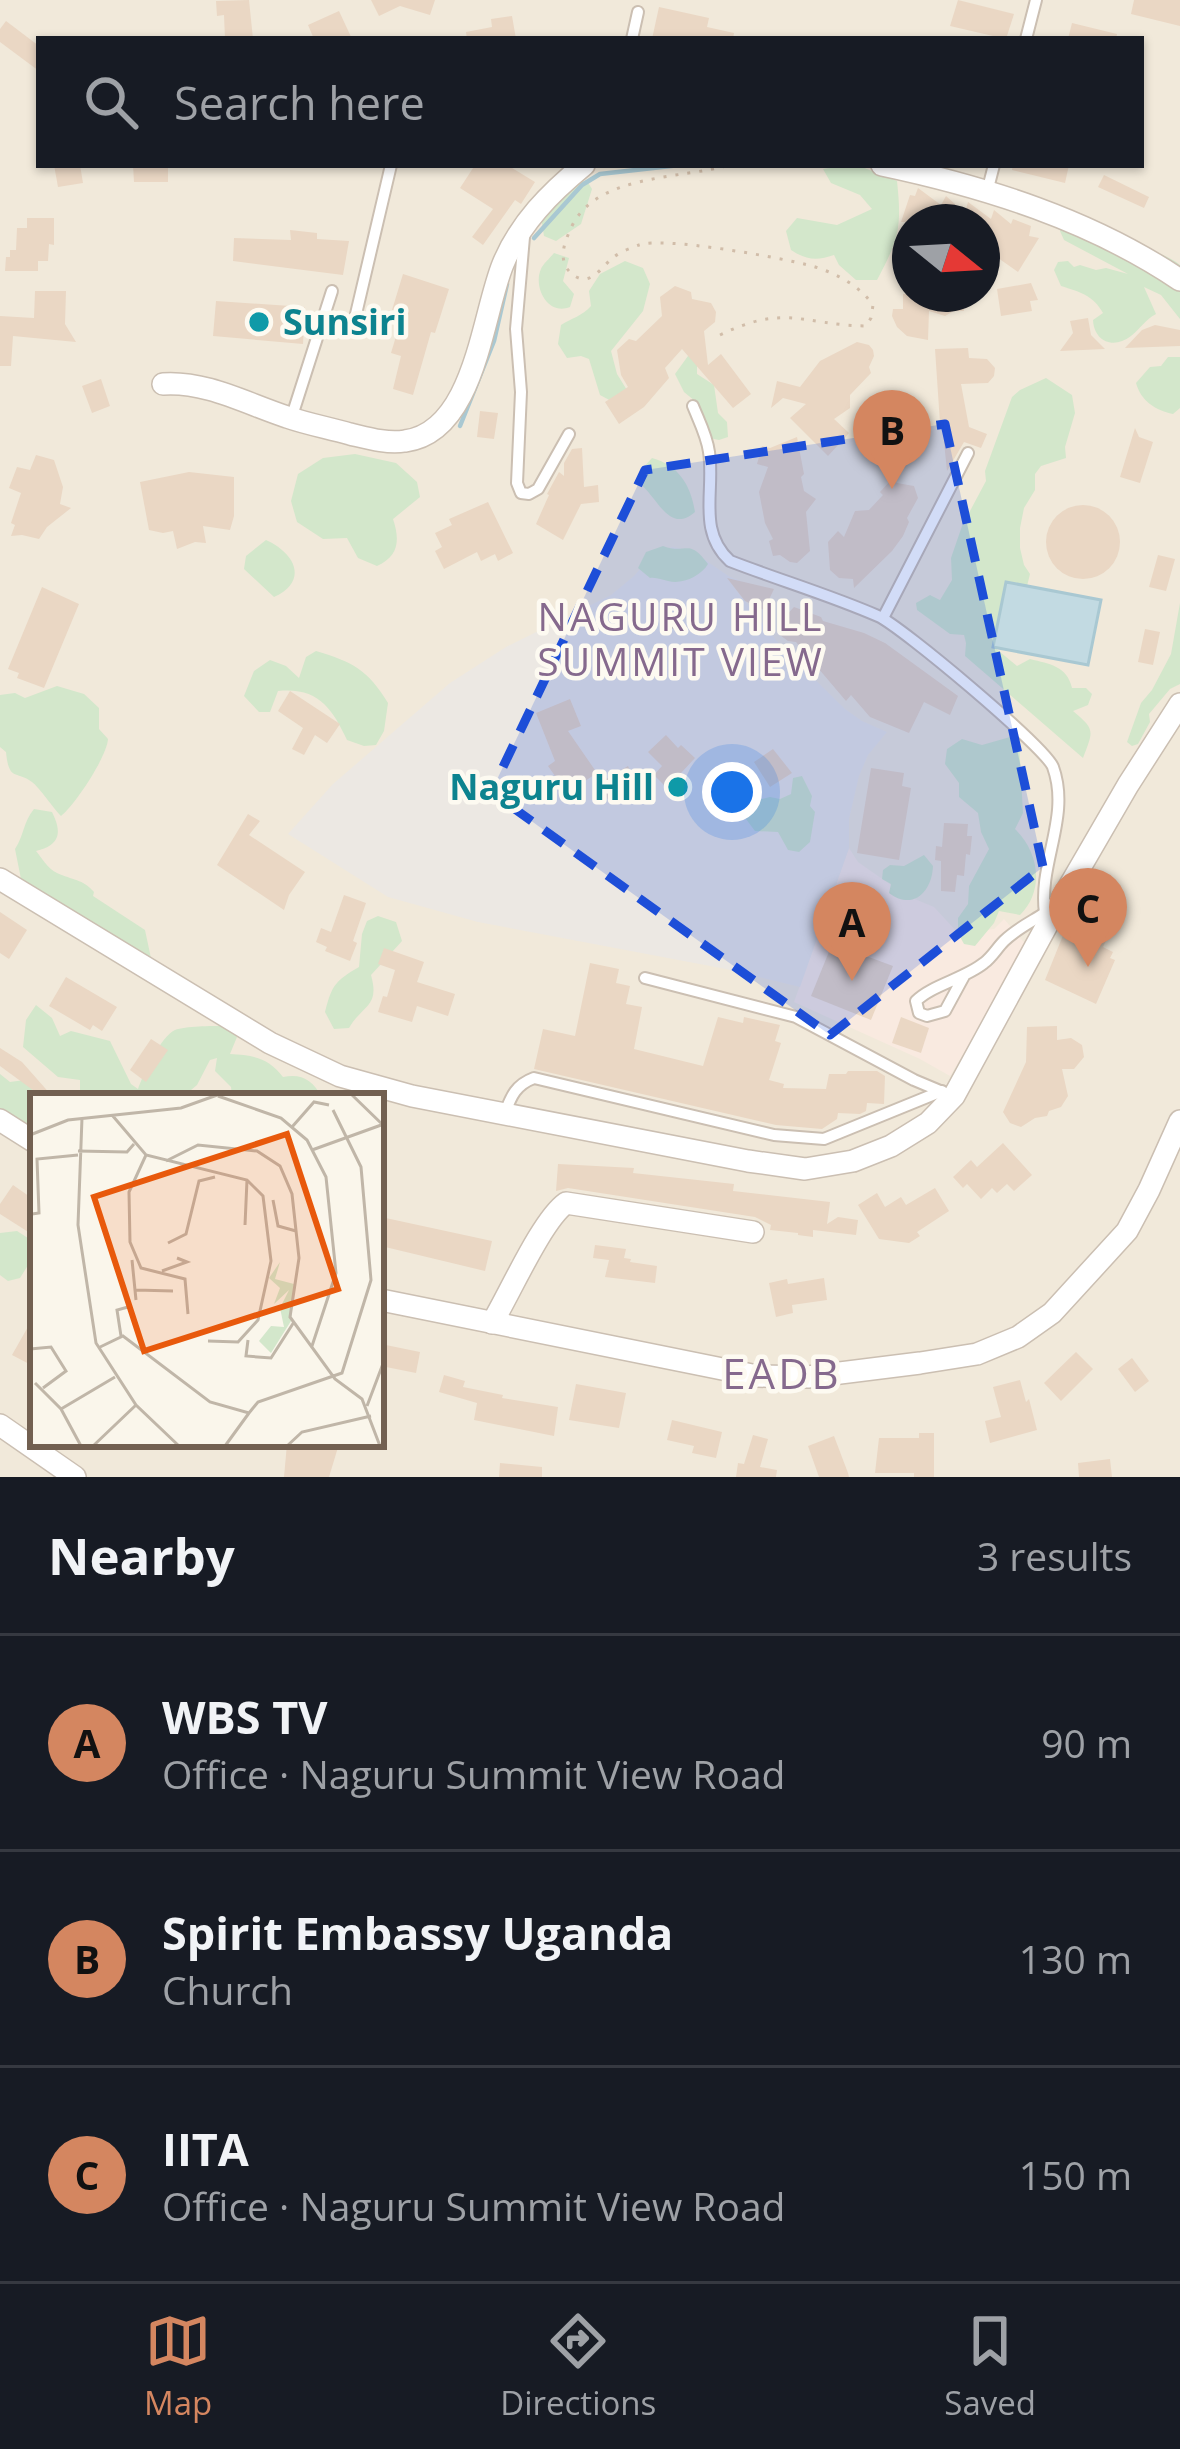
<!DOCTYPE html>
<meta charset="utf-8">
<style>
body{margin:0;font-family:"Open Sans",sans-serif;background:#20242c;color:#f1f3f6}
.compass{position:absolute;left:892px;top:204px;width:108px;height:108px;border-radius:50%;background:#171b24;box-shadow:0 3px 9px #0004;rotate:108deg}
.you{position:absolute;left:732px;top:792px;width:42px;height:42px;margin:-30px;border:9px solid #fff;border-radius:50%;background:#1a73e8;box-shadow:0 0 0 18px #1a73e833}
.badge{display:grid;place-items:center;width:78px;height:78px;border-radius:50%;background:#d48660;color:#111;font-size:39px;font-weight:700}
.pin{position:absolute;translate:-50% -99px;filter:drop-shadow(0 3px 6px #0008)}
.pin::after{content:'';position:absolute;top:63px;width:42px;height:36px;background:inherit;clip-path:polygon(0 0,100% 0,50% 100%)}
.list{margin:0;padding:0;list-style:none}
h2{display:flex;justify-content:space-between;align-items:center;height:156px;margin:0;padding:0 48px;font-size:51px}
h2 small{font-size:39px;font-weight:400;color:#9ea1a6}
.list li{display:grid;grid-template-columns:78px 1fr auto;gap:36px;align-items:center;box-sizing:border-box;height:216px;padding:0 48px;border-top:3px solid #363941}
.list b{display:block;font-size:45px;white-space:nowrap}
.list p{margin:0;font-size:39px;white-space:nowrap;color:#9ea1a6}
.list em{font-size:39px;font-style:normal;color:#9ea1a6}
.icon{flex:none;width:66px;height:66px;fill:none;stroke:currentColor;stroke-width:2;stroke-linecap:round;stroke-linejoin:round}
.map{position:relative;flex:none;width:1180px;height:1477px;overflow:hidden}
.search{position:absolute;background:#171b24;box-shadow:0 3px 9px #0004;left:36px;right:36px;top:36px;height:132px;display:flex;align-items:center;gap:30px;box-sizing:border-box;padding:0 42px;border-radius:0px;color:#9ea1a6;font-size:45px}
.sheet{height:804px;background:#171b24}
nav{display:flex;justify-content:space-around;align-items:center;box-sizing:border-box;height:168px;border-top:3px solid #363941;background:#171b24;font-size:33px;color:#9ea1a6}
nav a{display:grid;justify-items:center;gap:6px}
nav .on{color:#d48660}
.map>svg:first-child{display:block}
.residential{fill:#f1e9da;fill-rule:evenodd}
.commercial{fill:#f9eae0}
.industrial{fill:#ece8e3}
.green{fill:#d3e7cb}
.water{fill:#c2dae2;stroke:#a9c8d2;stroke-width:3}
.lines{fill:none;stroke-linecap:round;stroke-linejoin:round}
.stream{stroke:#a9c8d2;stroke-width:4.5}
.building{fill:#ead7c4}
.service-casing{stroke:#cbbfb2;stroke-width:14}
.minor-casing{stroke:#cbbfb2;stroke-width:24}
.path{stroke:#d1bda9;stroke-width:3;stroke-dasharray:3 9;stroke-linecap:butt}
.service{stroke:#fff;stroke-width:10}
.minor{stroke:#fff;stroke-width:21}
.marked{fill:#1d4ed8;fill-opacity:0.2;stroke:#1d4ed8;stroke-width:9;stroke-dasharray:24 15;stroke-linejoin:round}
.culture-dot{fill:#0f9aa8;stroke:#fdfaf1;stroke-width:4.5}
.labels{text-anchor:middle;stroke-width:9;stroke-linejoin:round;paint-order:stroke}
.culture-label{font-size:36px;font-weight:bold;fill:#0d838f;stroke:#fdfaf1;text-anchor:start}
.neighbourhood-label{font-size:39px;letter-spacing:3px;fill:#85698d;stroke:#fdfaf1}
.quarter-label{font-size:42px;letter-spacing:3px;fill:#85698d;stroke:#fdfaf1}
.inset-road{fill:none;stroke:#c0b6a8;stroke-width:3}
.view{fill:#e8590c;fill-opacity:0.15;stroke:#e8590c;stroke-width:6}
.inset-edge{fill:none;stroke:#726051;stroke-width:6}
</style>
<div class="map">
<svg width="1180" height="1477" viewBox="0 0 1180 1477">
<rect width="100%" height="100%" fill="#faf6eb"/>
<!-- residential -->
<path class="residential" d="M0,0H1180V1477H0ZM39,39H1141V165H39ZM910,222H982V294H910ZM33,1096H381V1444H33Z"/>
<!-- commercial -->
<path class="commercial" d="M849,848L858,862L905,895L934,907L958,933L994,929L1004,919L1028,947L950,1076L920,1059L794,1002Z"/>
<!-- industrial -->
<path class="industrial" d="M673,547L692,551L730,577L743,582L733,586L780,645L845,709L862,721L887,732L868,755L859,776L849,819V848L800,987L726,969L478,922L388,897L288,834L333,784L450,683L506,647L611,595L634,576L655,552Z"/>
<!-- green -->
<g class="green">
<path d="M848,165H857L897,181C902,227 899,239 877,280H856L839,265L834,255C817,261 806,260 791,250L786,231L797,218L837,225L872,209L860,195L831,183L823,169Z"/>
<path d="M587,181L592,189L581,224L556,241L544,236L541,217L573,182Z"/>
<path d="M1070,214C1091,214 1099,224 1115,235C1135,249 1160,249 1180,265V319L1161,295L1144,287L1156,314C1145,320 1141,328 1131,336C1113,350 1094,341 1093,320L1103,313C1093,295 1080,292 1061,286L1054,270L1058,262L1068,261L1074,267L1080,265L1096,270L1106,268L1128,274L1064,240L1060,231Z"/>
<path d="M554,253L569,258L563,281L574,294L570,307C547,316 533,286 541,269C542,265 552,256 554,253Z"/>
<path d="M625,261L643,268L650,284L643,311L611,351L617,374L630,395L613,402L600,395L589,359L581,356L567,358L558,344L561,325C572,318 582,316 591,306L589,291L600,274Z"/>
<path d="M688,356H697V374L714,385L718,413L727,422L728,437L719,440L709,438L695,401L684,392L675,374Z"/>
<path d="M1168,357H1180V408L1173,414C1155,410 1141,401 1136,383L1150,367L1161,366Z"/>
<path d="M1046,378L1072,395L1075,413L1065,447L1066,458L1041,466L1035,474V490L1024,508L1020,528V548L1024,565L1030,574L1027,586L1006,583L994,647L1017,666L1030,659C1050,664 1067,666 1072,688H1086L1092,694L1088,705L1073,711C1096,730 1093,731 1083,758L965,656L966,643L964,635L950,634L917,610L916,603L930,595L940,600L952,580L951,558L962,526L986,481L985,471L1012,397L1020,390Z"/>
<path d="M355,454L396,463L417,482L420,497L393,519C400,540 399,556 377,566L358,558L347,538L323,539L297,522L291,501L298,474L323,458Z"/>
<path d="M652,458C679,465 691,486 695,512C669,535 657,496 639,483L641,470Z"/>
<path d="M266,540C295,553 309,581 274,597L244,569L246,556Z"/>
<path d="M663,546C687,555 688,537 708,564C701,576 682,585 668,581C662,580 656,577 650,578L638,568L646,552Z"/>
<path d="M1180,603V684L1170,689L1149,714L1150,722L1138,744L1132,746L1127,742L1141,703L1152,690L1171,654Z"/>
<path d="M316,651C353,662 368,670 388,703L384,731L376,745L364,746L347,740C332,708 318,687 278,691L270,712H259L244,696L254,671L270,660L286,666L299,678L306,657Z"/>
<path d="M57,686L84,694L99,708V729L108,739C107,756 76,804 61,816C54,809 39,787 32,782C16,770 9,782 6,752L0,747V695L15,693L25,698Z"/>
<path d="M1010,737L1019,742L1023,813L1015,829C1039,852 1045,890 1020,915L999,911L994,923L975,946L964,944L958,933V918L968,904L969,886L989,849L981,832L978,813L959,797V783L945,764L947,749L962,739L982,745Z"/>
<path d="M802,776L812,796L810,806L815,812L810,842L799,852L788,850L778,832L755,831L746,819L750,802L770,797L780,799L791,794L793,778Z"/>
<path d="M34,809L52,812C62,832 61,845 36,851C42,858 47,868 57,873C72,880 83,879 94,892L93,896L145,930L152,963L22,884L15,849C24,836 23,822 34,809Z"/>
<path d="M924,855L933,866C932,892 913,911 889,893L891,884L882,879L883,870L890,865L904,866Z"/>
<path d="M378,916L396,922L402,941L371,975C380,1007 363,1004 349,1028L334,1029L325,1012C332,985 335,981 359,967L362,934L367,921Z"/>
<path d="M36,1005L52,1018L60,1036L71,1031L110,1041L131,1084L138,1089C143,1075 161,1036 175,1030C185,1026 212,1026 224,1026L237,1037L230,1054C253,1055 269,1058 283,1077C301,1073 313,1080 321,1096H232L231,1087L215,1071L217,1058L210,1060L197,1085L184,1096H80V1080L58,1077L23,1047L26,1020Z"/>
<path d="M0,1074L10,1082L25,1080C39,1091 33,1113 33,1132L0,1110Z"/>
<path d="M17,1231L31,1240L30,1262L20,1278L8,1281L0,1275V1233Z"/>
</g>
<!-- water -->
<path class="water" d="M1006,582L1101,600L1088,665L993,647Z"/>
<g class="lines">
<!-- stream -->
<g class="stream">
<path d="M534,238L582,185L600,174L680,165"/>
<path d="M460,426L494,341L507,284"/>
</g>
</g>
<!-- building -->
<g class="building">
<path d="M249,0L253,39H225L224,15L217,16L216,1Z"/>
<path d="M371,0H435L430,15L400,6L379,16Z"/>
<path d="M958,0L1014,14L1006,39L950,26Z"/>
<path d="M1134,0H1180V26L1131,14Z"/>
<path d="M659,7L709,18L707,27L734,33L733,39H652Z"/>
<path d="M339,11L352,39H314L308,25Z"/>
<path d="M512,16L516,39H467L466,32L492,27L491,19Z"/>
<path d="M6,21L39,46V71L0,42V29Z"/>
<path d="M1072,23L1117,34L1116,39H1068Z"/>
<path d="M54,165H80L83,183L58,187Z"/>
<path d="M133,165H168V182H134Z"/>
<path d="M475,165H507L535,182L521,204L515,200L483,245L472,237L493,209L460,188Z"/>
<path d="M1013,165H1069L1065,183L1012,170Z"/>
<path d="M1104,175L1149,197L1144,208L1098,187Z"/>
<path d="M918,188L941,205L946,196L965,213L968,202L991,219L994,210L1011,224L1013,219L1031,226L1029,236L1039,238L1018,272L991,253L982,251V222H901L910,195L915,196Z"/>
<path d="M27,218H54V245L49,244L48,261H38V271H5L6,257H10V250H16L17,228H27Z"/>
<path d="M290,230L317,233V239L349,241L343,275L233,261L234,238L291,240Z"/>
<path d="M403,274L449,289L435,333L431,332L413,395L393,389L401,356L391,353L400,323L397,322L399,313L392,310Z"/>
<path d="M1031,283L1038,300L1030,301L1032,311L1001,316L997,289Z"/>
<path d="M675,286L691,292L692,299L711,303L716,312L715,322L704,331L708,365L721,354L751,394L733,408L682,349L665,368L669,378L644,407L619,424L605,402L628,387L621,375L617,350L629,339L636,341L662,316L660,297Z"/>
<path d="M35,291H66L65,324L76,342L13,336L11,366H0V316L34,318Z"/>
<path d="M903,294H964V311H954L945,316L929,311L928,340L907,336L897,327L892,316L893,309H903Z"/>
<path d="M216,301L305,307L303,344L213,336Z"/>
<path d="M1088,318L1091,335L1105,349L1060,351L1073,333L1070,321Z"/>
<path d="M1155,325L1180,330V346L1125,348L1142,330Z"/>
<path d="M857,342L869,345L873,350L874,356L869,367L871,373L850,395V408L834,419L849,433L828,456L790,418L806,404L783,398L771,408L777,381L800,387L820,361Z"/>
<path d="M968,348L969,358L987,359L995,368L994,376L988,383L961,384L969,427L987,434L981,448L964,442L947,471L944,442L946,432L940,423L935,349Z"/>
<path d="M101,379L110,406L92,413L82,386Z"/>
<path d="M480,411L498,413L494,439L477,437Z"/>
<path d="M1135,428L1139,437L1153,442L1140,483L1120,477Z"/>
<path d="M797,437L804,474L801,477L804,491L816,499L806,512L810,551L797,563L790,562L780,555L773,556L769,541L773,539L765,523L759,492L768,467L757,464L762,446L770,448Z"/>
<path d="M582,448L584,487L598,485L599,502L581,504L563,540L536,524L549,495L547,494L559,472L564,476V463L572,449Z"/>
<path d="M36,455L54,460L63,487L60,504L71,508L47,527L39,539L22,535L11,536L15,525L11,523L21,493L9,488L17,467L30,470Z"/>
<path d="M189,472L234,477V516L230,530L203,526L206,543L195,542L177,549L173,531L163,533L149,530L140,482Z"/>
<path d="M892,479L897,483L914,486L918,498L907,518L909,522L903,536L892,551L854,588L853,579L839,578L830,570L828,542L838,531L844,537L855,511L869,510L883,495L880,492Z"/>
<path d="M488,502L513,553L498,561L495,554L481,561L477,552L444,569L435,551L442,547L435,533L452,525L449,519Z"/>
<circle cx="1083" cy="542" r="37"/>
<path d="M1158,555L1175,559L1166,591L1149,587Z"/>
<path d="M727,578L774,589L764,610L745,601Z"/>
<path d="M42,587L79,604L44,688L17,678L19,673L8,669Z"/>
<path d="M794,607L821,617L823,621L864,633L885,643L958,696L950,715L924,702L909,733L870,717L851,695L846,701L796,642L788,641L780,635L782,620Z"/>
<path d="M1145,629L1160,632L1153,665L1138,662Z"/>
<path d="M290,691L340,724L327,743L315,735L304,755L292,749L303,728L278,711Z"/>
<path d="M570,699L581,726L568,731L597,773L567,793L548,766L555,761L536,713Z"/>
<path d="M666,735L678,748L681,745L695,758L667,788L654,775L662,766L648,752Z"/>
<path d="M773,749L792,773L770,787L754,762Z"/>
<path d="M628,766L637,784L608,800L599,783Z"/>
<path d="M871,768L904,773L902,786L911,788L899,860L857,853Z"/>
<path d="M248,814L260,821L249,835L305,872L289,895L284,910L217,865Z"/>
<path d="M944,823L968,824L967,836H972L970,855L966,854L964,876L957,875L955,892L941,891V861L935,860L936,846L942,847Z"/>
<path d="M344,895L366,903L353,941L357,943L350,961L325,951L327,947L316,942L321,928L331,932Z"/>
<path d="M0,912L27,930L9,959L0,953Z"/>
<path d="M1072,913L1111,930L1103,947L1113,952L1110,958L1115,960L1096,1004L1045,980Z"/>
<path d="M839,927L872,941L866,956L893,966L871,1020L811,996Z"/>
<path d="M384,948L424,962L417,982L455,994L448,1016L417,1006L412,1022L378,1012L383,996L387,997L395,970L378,964Z"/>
<path d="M590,963L619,969L616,983L630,986L626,1004L642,1007L634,1049L703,1066L718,1017L743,1023L744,1017L780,1025L775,1041L781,1043L769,1080L784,1084L783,1088L826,1089L829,1074H846L848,1071H877L885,1076L884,1104L867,1103L866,1111L860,1114L838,1113L837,1119L822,1129L776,1125L534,1069L543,1029L575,1036Z"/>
<path d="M66,977L117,1007L102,1031L93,1025L90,1030L49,1006Z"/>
<path d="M901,1017L929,1028L921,1053L892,1043Z"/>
<path d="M1057,1026V1040L1071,1038L1082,1045L1084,1057L1074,1069H1062L1068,1096L1061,1107L1049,1111L1047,1116L1035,1118L1021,1127L1010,1123L1003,1112L1026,1062L1027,1027Z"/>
<path d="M151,1039L168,1050L146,1082L130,1070Z"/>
<path d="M0,1048L22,1062L52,1096H41L0,1066Z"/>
<path d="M1003,1143L1032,1175L1014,1191L1007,1184L997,1193L992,1188L981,1199L967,1184L963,1188L953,1177L971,1160L977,1167Z"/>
<path d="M558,1164L634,1168L633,1173L734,1184L733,1191L830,1202L827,1224L838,1217L858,1220L856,1235L813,1230V1237L798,1235V1233L770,1230L771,1225L755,1217L568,1188L556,1191Z"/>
<path d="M13,1185L33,1199V1235L0,1214V1204Z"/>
<path d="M935,1188L949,1211L917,1232L920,1236L909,1243L879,1239L858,1205L877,1193L885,1207L901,1197L906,1205Z"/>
<path d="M381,1217L492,1241L485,1271L381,1246Z"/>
<path d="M595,1245L626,1249L624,1258L631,1259L630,1262L657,1266L655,1283L605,1277L609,1260L593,1258Z"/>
<path d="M824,1278L827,1300L792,1305L793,1313L776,1317L769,1283L787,1279L788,1284Z"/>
<path d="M33,1318V1366L12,1355Z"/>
<path d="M381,1344L420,1352L416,1373L381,1366Z"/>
<path d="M1076,1352L1093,1369L1061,1401L1044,1383Z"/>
<path d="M1132,1358L1149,1381L1135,1392L1118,1369Z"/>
<path d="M444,1375L465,1381L463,1387L503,1395L502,1398L558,1407L554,1436L474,1420L477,1403L439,1392Z"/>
<path d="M1020,1380L1026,1402L1029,1399L1037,1430L990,1443L985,1421L1001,1417L993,1387Z"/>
<path d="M576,1384L626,1393L619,1428L569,1420Z"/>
<path d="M672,1420L722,1432L716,1458L692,1453L694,1446L667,1440Z"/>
<path d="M919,1433H934V1477H914V1473H875L879,1438H919Z"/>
<path d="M753,1435L768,1439L760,1467L777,1470L776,1477H736L738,1463L744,1464Z"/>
<path d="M834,1436L848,1473L849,1477H819L808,1446Z"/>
<path d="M287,1444H339L329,1477H284Z"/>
<path d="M1110,1459L1112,1477H1079L1078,1463Z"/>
<path d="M500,1463L542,1467V1477H499Z"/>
</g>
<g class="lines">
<!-- service casing -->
<g class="service-casing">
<g id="service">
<path d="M632,39L638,12"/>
<path d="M1026,39L1036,0"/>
<path d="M987,192L994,165"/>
<path d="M524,237L516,329L521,392L517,483L521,493L529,494L538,489L569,434"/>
<path d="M352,331L391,165"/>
<path d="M693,406C699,421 707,436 709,452C715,491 697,531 730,561C779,580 830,595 878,616C901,626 1045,747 1053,767C1071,817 1038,863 1045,913L1052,916"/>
<path d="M291,419L332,291"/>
<path d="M883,618L968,453"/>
<path d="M964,976L945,1011L927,1016L919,1013L916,1001C932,985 964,979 984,963C992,957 997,948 1004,941C1016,929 1031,922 1045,913"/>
<path d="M645,978L796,1017L914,1080L945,1093"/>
<path d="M504,1115C511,1097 515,1085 534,1078L774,1135L824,1139L942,1091"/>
</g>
</g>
<!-- minor casing -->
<g class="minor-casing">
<g id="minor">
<path d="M882,165C986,187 1091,220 1180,280"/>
<path d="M163,384C206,381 247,404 287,417C307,424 329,428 350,434C367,438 387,444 405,441C475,432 482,315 503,264C520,223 550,193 584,165"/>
<path d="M0,879L270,1043L340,1076L412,1096L748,1161L805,1169L853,1161L891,1146L928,1123L954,1096L1052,916L1128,785L1180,704"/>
<path d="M0,1120L33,1141"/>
<path d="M381,1300L757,1376L808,1377L920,1363L977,1354L1018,1337L1052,1313L1127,1231L1149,1190L1180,1121"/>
<path d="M492,1323C510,1293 542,1220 566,1203L753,1232"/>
<path d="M0,1425L75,1477"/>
</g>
</g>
<!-- path -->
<g class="path">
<path d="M720,335C786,303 802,325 866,326L871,318L873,305C860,286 836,273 812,266C783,258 663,236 639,245C631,248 620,252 614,257C605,263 596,279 584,279C575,279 566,270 564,262C561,249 567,237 572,226C597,174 681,179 730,165"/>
<path d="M672,627L702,629"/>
</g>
<!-- service -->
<use href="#service" class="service"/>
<!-- minor -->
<use href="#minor" class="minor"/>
</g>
<!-- marked area -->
<path class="marked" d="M945,424L1043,867L830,1035L491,792L645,470Z"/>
<!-- markers -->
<g class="culture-dot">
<circle cx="259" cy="322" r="12"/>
<circle cx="678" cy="787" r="12"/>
</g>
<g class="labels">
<!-- culture labels -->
<g class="culture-label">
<text x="283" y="335">Sunsiri</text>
<text x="654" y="800" text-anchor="end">Naguru Hill</text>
</g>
<!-- neighbourhood labels -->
<g class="neighbourhood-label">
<text x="681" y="631">NAGURU HILL<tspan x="681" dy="45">SUMMIT VIEW</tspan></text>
</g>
<!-- quarter labels -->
<g class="quarter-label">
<text x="782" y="1389">EADB</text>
</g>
</g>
<!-- overview -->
<g transform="translate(30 1093)">
<rect width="354" height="354" fill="#faf6eb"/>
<path d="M250,169L245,186L264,191L261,228L241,260L229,248L241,233L254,234L250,215L259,197L244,211L250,195L239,185Z" fill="#d3e7cb"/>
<path class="inset-road" d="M321,1L354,33M188,3L251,25L277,47L296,84L306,180L282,253M82,22L116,62L217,87L233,103L241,168L228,227L208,249L178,248M52,25L48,132L66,250L106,312L149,353M262,34L284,9L299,12M0,42L38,27L151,15L190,1M282,57L354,31M48,58L97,59L104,51M116,62L99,99L100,149L111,175L155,186L158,221M136,68L168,52L227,58L250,73L262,101L269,165L260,224L305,286L332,306L350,353M243,107L248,133L266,138M2,121L9,120L7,66L48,62M215,132L217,87M138,150L156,141L169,88L185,84M102,167L106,207M132,178L157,169L147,165M106,197L143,198M91,243L87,217L98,214M218,247L216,263L241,265L264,229M68,255L93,243L180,309L219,320L228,309L312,280L341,187L331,74L303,17M0,256L21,254L36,278L13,295M5,290L31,316L51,353M337,313L354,268M31,316L85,284M63,353L106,312M195,353L219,320M257,353L272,339L341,323"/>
<path class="view" d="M257,41L308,196L114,258L64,104Z"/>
<rect width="354" height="354" class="inset-edge"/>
</g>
</svg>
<svg class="compass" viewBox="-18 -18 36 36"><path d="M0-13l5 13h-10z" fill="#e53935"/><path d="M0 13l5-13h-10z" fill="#9ea1a6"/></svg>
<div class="you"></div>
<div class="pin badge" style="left:852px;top:981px">A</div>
<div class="pin badge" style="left:892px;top:489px">B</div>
<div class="pin badge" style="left:1088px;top:967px">C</div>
<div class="search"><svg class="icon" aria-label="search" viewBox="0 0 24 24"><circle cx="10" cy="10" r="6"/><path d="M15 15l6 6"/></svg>Search here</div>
</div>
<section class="sheet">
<h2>Nearby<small>3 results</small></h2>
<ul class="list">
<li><span class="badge">A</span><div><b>WBS TV</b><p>Office · Naguru Summit View Road</p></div><em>90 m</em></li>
<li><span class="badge">B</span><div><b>Spirit Embassy Uganda</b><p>Church</p></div><em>130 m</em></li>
<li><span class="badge">C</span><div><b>IITA</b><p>Office · Naguru Summit View Road</p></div><em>150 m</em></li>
</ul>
</section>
<nav>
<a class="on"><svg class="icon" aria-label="map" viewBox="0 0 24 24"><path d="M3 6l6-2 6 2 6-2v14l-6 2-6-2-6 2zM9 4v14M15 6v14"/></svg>Map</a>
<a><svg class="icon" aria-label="directions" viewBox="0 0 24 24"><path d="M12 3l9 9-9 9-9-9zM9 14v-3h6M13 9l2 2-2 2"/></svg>Directions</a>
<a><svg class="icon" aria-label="saved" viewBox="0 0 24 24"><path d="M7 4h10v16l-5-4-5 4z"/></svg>Saved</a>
</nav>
